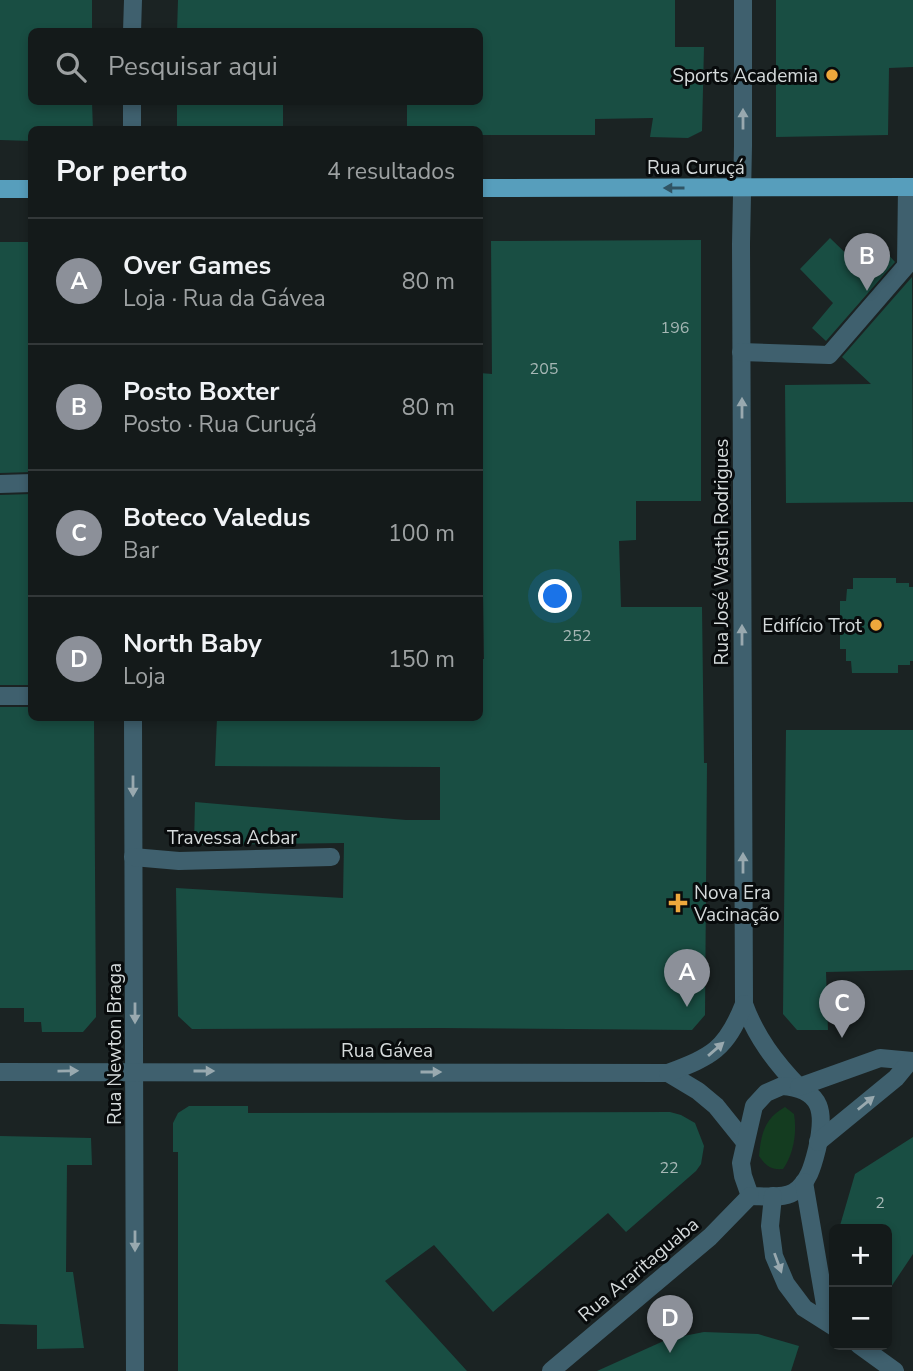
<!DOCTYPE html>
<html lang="pt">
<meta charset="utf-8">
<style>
body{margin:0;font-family:"Nunito Sans",sans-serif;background:#212727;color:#f1f3f6}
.controls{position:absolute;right:21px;bottom:21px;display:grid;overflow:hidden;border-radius:10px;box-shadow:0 4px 10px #0003}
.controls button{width:63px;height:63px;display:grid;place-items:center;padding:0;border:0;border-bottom:2px solid #333839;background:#141a1a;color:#f1f3f6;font:35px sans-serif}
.you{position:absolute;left:556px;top:597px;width:24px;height:24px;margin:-18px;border:5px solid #fff;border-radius:50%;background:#1a73e8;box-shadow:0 0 0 10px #1a73e833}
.badge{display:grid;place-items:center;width:46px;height:46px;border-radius:50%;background:#8c9099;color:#fff;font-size:23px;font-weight:700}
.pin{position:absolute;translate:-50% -58px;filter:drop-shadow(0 2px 4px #0008)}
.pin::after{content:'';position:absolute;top:37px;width:24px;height:21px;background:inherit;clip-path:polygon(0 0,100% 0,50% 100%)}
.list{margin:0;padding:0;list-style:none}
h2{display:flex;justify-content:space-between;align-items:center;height:91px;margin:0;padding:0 28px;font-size:30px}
h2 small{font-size:23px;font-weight:400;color:#9da1a2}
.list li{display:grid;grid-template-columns:46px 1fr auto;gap:21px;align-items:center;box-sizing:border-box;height:126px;padding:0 28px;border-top:2px solid #333839}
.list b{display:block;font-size:26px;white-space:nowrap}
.list p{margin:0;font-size:23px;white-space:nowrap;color:#9da1a2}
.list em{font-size:23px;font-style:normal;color:#9da1a2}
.icon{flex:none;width:38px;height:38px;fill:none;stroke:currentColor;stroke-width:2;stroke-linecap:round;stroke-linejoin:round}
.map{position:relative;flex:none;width:913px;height:1371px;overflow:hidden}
.search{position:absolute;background:#141a1a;box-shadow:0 4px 10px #0003;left:28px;top:28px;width:455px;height:77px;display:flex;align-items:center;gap:18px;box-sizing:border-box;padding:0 24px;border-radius:10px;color:#9da1a2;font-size:26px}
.panel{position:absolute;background:#141a1a;box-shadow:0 4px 10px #0003;left:28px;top:126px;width:455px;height:595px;border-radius:10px}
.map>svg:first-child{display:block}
.green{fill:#143c20}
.building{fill:#194e43}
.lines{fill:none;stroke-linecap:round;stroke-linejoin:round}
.minor{stroke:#3f606e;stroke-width:18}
.major{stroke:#579ebc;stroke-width:18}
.oneway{fill:#99a9af}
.oneway2{fill:#305464}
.poi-dot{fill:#eea83c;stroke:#080b0c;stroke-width:2.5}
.labels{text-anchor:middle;stroke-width:6;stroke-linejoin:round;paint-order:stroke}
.number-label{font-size:16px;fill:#a6b7b5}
.poi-label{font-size:19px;fill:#d5dadb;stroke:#080b0c;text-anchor:end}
.street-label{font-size:19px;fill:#d5dadb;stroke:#080b0c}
</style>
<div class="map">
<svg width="913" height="1371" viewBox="0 0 913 1371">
<rect width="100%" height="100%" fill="#1b2323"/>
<!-- green -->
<path class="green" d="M785,1107L794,1114C797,1132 794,1153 783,1169C770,1170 766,1166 759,1156C761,1133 765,1118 785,1107Z"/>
<!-- building -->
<g class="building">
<path d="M0,0H92V32H32V102H92L93,130H32V141L0,140Z"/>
<path d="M178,0H675V47H704L702,131L688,138L650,137L653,118L595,119V135H480V130H407V102H480V32H177Z"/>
<path d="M776,0H913V67L889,68L888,135L776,137Z"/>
<rect x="177" y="102" width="106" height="28"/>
<path d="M830,238L865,272L885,251L895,262L826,341L812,328L833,303L800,269Z"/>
<path d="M701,240V501H636V540L619,541L621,607H702L704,763H707L705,1015L692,1030L439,1028L192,1029L178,1016L176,888L343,898L344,843L194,845L195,802L406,820H440V767L215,766L217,718H480V659H484L483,592H480V373L492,374L491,241Z"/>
<path d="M0,242H32V472L0,473Z"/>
<path d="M912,277L913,502L786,503L785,385L871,384L842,357Z"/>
<path d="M32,494V685H0V495Z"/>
<path d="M853,578H896V583H909V587H913V661H910V665H898V673H852L851,661H846V649H840V601H846L847,589H853Z"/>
<path d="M0,707H32V718H94L96,1017L83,1032H42L41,1022H24V1008H0Z"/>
<path d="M786,730H913V970L826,972L828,1030H797L783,1014Z"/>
<path d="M189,1106H248V1113L670,1112L681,1115L695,1123L704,1146L701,1164L696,1171L626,1232L608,1213L493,1312L434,1245L385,1281L467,1371H178V1152H173V1123L178,1113Z"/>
<path d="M0,1136L91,1138L92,1165H67L66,1272H73L84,1348L37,1349V1325L0,1324Z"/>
<path d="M913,1137V1254L887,1293V1229H839L855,1174Z"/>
<path d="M704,1332L758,1334L799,1346L791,1371H597L668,1339Z"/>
</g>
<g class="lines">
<!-- minor -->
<g class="minor">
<path d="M743,0V146L741,244L744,1004C756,1037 775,1062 799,1087"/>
<path d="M132,32L133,0"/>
<path d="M132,130V102"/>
<path d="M741,352L829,355L906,266L907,187"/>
<path d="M0,484L32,483"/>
<path d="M0,696H32"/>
<path d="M133,718L135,1371"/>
<path d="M133,857L179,861L331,857"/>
<path d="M0,1072L668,1073L698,1091L716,1106L745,1142"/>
<path d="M668,1073C712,1056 726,1050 744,1004"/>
<path d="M782,1086C824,1089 825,1114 817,1149C813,1165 809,1182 794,1192C783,1199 763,1196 750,1196L743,1176L741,1163L754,1106L766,1093Z"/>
<path d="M799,1087L880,1058L913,1061"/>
<path d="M818,1142L896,1078L910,1061"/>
<path d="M804,1182L828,1322"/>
<path d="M773,1196L770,1226L774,1256L786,1284L804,1308L834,1327"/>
<path d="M859,1345L895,1371"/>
<path d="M551,1371L710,1237L750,1196"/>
</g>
<!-- major -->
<g class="major">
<path d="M480,188L913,187"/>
<path d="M0,189H32"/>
</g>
</g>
<!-- one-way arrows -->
<defs><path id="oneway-solid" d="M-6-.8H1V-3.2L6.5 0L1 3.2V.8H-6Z" transform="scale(1.75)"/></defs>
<g class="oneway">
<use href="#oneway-solid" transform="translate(743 119) rotate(-90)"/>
<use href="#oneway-solid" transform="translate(742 408) rotate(-90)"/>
<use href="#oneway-solid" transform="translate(742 635) rotate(-90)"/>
<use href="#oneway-solid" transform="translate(133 786) rotate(90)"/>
<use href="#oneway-solid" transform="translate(743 863) rotate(-90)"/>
<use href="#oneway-solid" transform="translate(135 1013) rotate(90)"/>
<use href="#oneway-solid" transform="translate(716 1049) rotate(-41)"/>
<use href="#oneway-solid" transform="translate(68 1071) rotate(-1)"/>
<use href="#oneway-solid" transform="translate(204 1071)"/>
<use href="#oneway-solid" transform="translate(431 1072)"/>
<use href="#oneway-solid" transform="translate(866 1103) rotate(-39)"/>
<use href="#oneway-solid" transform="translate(135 1241) rotate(90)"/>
<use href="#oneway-solid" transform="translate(778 1263) rotate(70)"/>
</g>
<use class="oneway2" href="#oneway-solid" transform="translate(674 188) rotate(-180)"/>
<!-- markers -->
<g class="poi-dot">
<circle cx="832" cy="75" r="7"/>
<circle cx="876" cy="625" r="7"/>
<path d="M674.5 892.5h7v7h7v7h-7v7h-7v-7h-7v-7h7z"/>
</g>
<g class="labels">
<!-- number labels -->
<g class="number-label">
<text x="675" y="333">196</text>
<text x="544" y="374">205</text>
<text x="577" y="641">252</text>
<text x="669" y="1173">22</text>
<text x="880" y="1208">2</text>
</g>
<!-- poi labels -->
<g class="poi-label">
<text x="818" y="82">Sports Academia</text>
<text x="862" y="632">Edifício Trot</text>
<text x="694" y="899" text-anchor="start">Nova Era<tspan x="694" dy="22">Vacinação</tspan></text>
</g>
<!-- street labels -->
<g class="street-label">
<text x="696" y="174">Rua Curuçá</text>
<text transform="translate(721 552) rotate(-90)" y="7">Rua José Wasth Rodrigues</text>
<text x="232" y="844">Travessa Acbar</text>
<text transform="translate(114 1044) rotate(-90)" y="7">Rua Newton Braga</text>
<text x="387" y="1057">Rua Gávea</text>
<text transform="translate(638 1269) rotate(-40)" y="7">Rua Araritaguaba</text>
</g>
</g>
</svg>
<div class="controls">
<button>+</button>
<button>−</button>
</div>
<div class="you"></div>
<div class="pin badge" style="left:687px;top:1007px">A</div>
<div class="pin badge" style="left:867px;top:291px">B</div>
<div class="pin badge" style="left:842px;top:1038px">C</div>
<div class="pin badge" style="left:670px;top:1353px">D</div>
<div class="search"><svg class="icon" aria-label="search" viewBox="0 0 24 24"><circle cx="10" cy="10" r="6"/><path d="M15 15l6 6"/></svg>Pesquisar aqui</div>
<section class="panel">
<h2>Por perto<small>4 resultados</small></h2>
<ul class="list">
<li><span class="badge">A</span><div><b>Over Games</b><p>Loja · Rua da Gávea</p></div><em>80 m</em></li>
<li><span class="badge">B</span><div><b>Posto Boxter</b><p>Posto · Rua Curuçá</p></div><em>80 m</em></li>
<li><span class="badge">C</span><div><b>Boteco Valedus</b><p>Bar</p></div><em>100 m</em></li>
<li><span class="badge">D</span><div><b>North Baby</b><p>Loja</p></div><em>150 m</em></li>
</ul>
</section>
</div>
